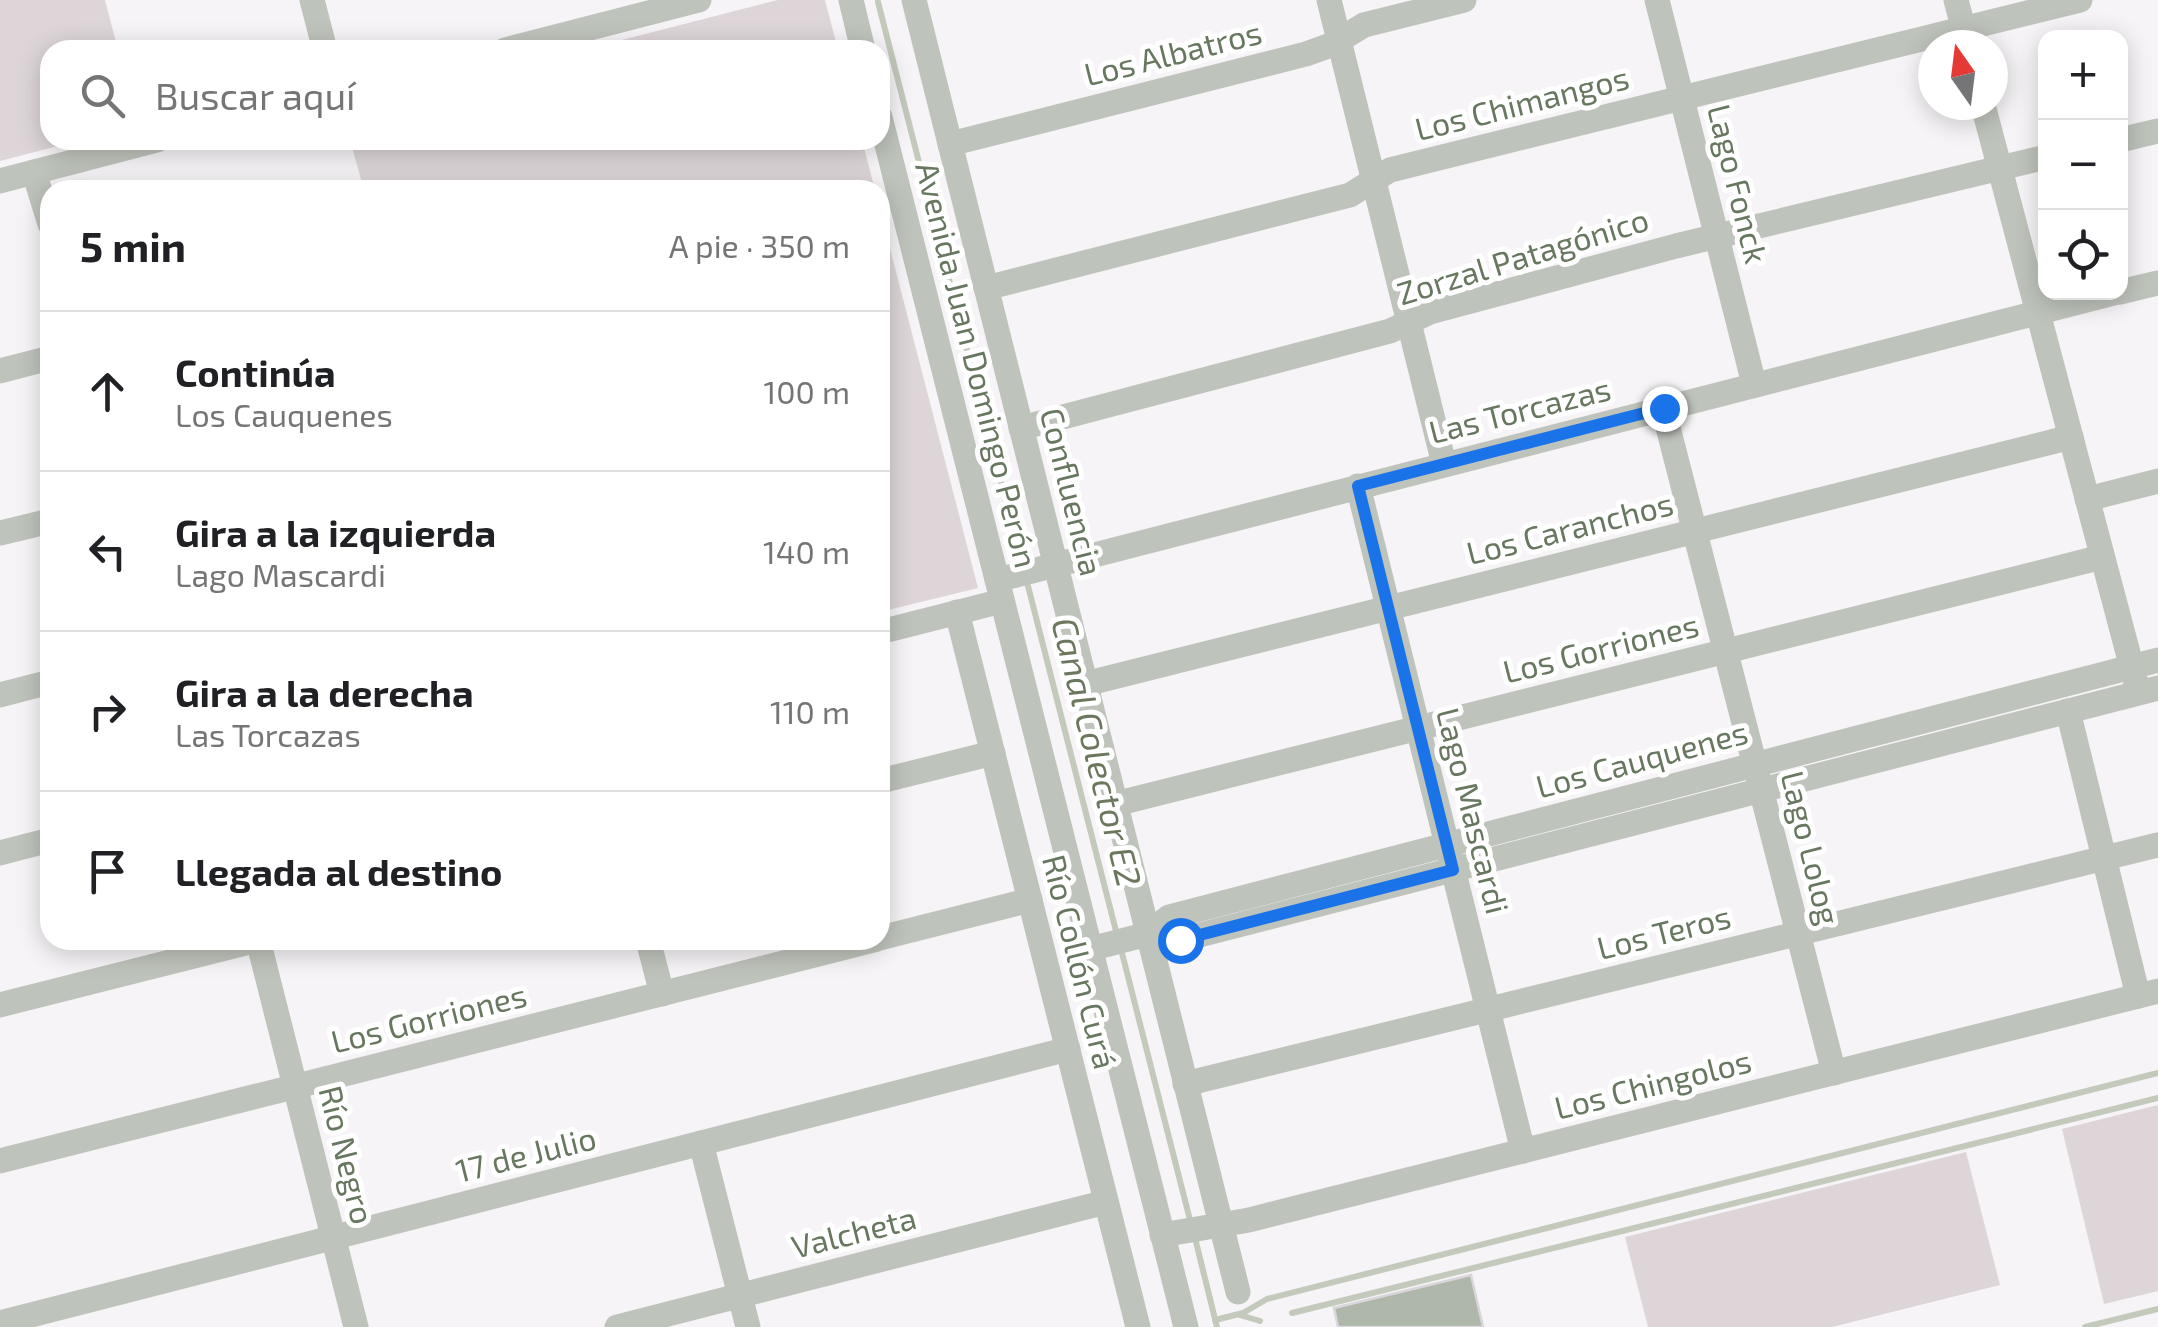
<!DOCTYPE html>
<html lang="es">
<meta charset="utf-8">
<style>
body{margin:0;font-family:"Exo 2",sans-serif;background:#f2f2f2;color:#202124}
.controls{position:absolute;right:30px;top:30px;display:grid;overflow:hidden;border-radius:20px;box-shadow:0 5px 25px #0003}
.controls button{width:90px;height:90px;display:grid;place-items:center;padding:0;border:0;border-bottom:2px solid #e0e0e0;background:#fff;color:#202124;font:50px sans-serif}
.compass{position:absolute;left:1918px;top:30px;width:90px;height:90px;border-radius:50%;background:#fff;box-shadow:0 5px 25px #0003;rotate:346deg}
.stop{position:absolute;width:30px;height:30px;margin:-22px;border:8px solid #1a73e8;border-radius:50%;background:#fff}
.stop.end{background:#1a73e8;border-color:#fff;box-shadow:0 2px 10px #0008}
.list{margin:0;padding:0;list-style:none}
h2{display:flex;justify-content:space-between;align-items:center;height:130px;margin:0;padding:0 40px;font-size:42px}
h2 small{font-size:32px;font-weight:400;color:#757577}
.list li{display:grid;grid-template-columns:65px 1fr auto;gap:30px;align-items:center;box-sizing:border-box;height:160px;padding:0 40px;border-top:2px solid #e0e0e0}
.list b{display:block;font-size:38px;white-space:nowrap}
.list p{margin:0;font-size:32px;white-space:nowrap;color:#757577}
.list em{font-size:32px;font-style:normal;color:#757577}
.icon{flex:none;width:55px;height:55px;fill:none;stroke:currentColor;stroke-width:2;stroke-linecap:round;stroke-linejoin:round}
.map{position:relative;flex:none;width:2158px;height:1327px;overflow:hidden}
.search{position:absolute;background:#fff;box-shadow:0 5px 25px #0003;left:40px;top:40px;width:850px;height:110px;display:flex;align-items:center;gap:25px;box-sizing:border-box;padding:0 35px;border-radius:30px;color:#757577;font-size:38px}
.panel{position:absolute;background:#fff;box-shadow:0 5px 25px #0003;left:40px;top:180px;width:850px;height:770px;border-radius:30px}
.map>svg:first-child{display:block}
.green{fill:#ddd5d7}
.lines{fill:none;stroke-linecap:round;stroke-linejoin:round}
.stream{stroke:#c3cabc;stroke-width:6}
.building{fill:#afb6aa;stroke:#d8d6d8;stroke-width:2.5}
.minor{stroke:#bec3bb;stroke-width:25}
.route{stroke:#1a73e8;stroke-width:12}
.labels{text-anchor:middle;stroke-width:10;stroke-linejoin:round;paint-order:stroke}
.street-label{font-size:32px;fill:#68775f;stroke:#fff}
.water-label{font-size:35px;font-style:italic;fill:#6c785e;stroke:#fff}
</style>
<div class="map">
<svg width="2158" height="1327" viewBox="0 0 2158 1327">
<rect width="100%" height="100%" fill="#f6f4f6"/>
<!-- green -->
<g class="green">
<path d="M0,0H105L118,50H50V140H81L0,161Z"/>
<path d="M778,0H825L838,50H583Z"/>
<path d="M350,140H862L875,190H364Z"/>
<path d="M880,210L978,588L880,612Z"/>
<path d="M2158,1105V1291L2104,1304L2062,1129Z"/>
<path d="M1966,1152L2000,1285L1832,1327H1648L1625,1237Z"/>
</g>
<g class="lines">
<!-- stream -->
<g class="stream">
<path d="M878,2L1021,561"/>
<path d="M1028,586L1116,931"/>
<path d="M1122,953L1190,1220"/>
<path d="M1195,1238L1217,1327"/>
<path d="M1292,1313L2158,1098"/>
<path d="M1240,1315L1260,1321"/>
<path d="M1215,1320L1243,1313L1267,1299L2158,1073"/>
<path d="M2085,1327L2158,1309"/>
</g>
</g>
<!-- building -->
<path class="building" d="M1471,1275L1483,1327H1338L1334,1308Z"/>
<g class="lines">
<!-- minor -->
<g class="minor">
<path d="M312,0L325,50"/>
<path d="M851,0L863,50"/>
<path d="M914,0L1238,1292"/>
<path d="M1329,0L1444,464"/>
<path d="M1657,0L1754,384"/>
<path d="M1956,0L1968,45"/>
<path d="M505,50L699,0"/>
<path d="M1983,105L2136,683"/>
<path d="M880,117L1186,1327"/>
<path d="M2120,140L2158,131"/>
<path d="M950,144L1306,54L1331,45L1364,25L1464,0"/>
<path d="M34,172L50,224"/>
<path d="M0,181L157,140"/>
<path d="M986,288L1350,195L1390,170L2080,0"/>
<path d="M2120,292L2158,283"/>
<path d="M0,371L50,358"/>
<path d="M1663,408L1834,1073"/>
<path d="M1021,428L1390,331L1430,312L1676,246L2046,157"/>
<path d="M1358,486L1523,1151"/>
<path d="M2087,499L2158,481"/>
<path d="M0,533L50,521"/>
<path d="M997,580L2118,292"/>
<path d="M957,612L1138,1327"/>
<path d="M880,632L1002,601"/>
<path d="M1085,684L2071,437"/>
<path d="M0,695L50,682"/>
<path d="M2068,711L2138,996"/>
<path d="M880,781L993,753"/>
<path d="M1115,804L2102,557"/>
<path d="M0,853L50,840"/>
<path d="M1148,934L1166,941L1180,940L2158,688"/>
<path d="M880,938L1030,900"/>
<path d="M258,940L356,1327"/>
<path d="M648,940L662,994"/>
<path d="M1090,949L1148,934L1169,917L2158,660"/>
<path d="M0,1005L257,940"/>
<path d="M1185,1084L2158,845"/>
<path d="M701,1143L748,1327"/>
<path d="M0,1161L874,940"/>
<path d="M1162,1235L1249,1220L2158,991"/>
<path d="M0,1323L1068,1049"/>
<path d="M617,1327L1106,1202"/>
</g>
</g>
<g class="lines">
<!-- route -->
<path class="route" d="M1180,940L1453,870L1358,486L1664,408"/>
</g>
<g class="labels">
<!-- street labels -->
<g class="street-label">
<text transform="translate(1173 54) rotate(-14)" y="11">Los Albatros</text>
<text transform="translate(1522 104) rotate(-14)" y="11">Los Chimangos</text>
<text transform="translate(1737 184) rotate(76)" y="11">Lago Fonck</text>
<text transform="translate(1523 257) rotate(-17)" y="11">Zorzal Patagónico</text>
<text transform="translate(976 365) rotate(76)" y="11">Avenida Juan Domingo Perón</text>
<text transform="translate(1520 411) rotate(-14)" y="11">Las Torcazas</text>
<text transform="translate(1071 492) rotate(76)" y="11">Confluencia</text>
<text transform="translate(1570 529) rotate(-14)" y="11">Los Caranchos</text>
<text transform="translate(1601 649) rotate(-14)" y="11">Los Gorriones</text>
<text transform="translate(1642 760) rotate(-15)" y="11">Los Cauquenes</text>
<text transform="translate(1472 811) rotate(76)" y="11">Lago Mascardi</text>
<text transform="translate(1810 848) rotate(76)" y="11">Lago Lolog</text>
<text transform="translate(1664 933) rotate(-14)" y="11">Los Teros</text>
<text transform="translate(1079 962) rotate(76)" y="11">Río Collón Curá</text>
<text transform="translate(429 1019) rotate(-14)" y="11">Los Gorriones</text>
<text transform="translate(1653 1085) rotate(-14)" y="11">Los Chingolos</text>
<text transform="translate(346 1155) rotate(76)" y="11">Río Negro</text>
<text transform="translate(526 1155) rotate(-14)" y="11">17 de Julio</text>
<text transform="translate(854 1233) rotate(-14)" y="11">Valcheta</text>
</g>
<!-- water labels -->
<g class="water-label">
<text transform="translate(1096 752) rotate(76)" y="12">Canal Colector E2</text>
</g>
</g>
</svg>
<div class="controls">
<button>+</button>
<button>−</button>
<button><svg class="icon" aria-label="locate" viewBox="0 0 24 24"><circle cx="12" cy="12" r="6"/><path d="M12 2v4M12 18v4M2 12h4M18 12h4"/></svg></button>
</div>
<svg class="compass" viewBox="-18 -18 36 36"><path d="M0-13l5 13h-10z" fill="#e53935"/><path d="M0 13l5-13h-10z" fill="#757577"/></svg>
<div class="stop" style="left:1180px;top:940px"></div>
<div class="stop end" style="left:1664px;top:408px"></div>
<div class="search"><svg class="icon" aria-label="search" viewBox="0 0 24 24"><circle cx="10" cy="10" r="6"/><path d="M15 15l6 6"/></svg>Buscar aquí</div>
<section class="panel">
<h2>5 min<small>A pie · 350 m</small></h2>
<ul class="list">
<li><svg class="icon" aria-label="ahead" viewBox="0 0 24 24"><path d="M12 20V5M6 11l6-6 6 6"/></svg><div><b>Continúa</b><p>Los Cauquenes</p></div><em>100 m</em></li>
<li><svg class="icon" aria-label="left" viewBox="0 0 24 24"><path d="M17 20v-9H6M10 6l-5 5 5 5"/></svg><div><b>Gira a la izquierda</b><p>Lago Mascardi</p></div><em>140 m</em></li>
<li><svg class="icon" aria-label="right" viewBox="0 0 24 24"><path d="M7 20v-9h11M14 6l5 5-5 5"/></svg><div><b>Gira a la derecha</b><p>Las Torcazas</p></div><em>110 m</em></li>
<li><svg class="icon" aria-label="arrive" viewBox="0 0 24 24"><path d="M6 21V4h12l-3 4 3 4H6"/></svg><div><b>Llegada al destino</b></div></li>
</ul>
</section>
</div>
